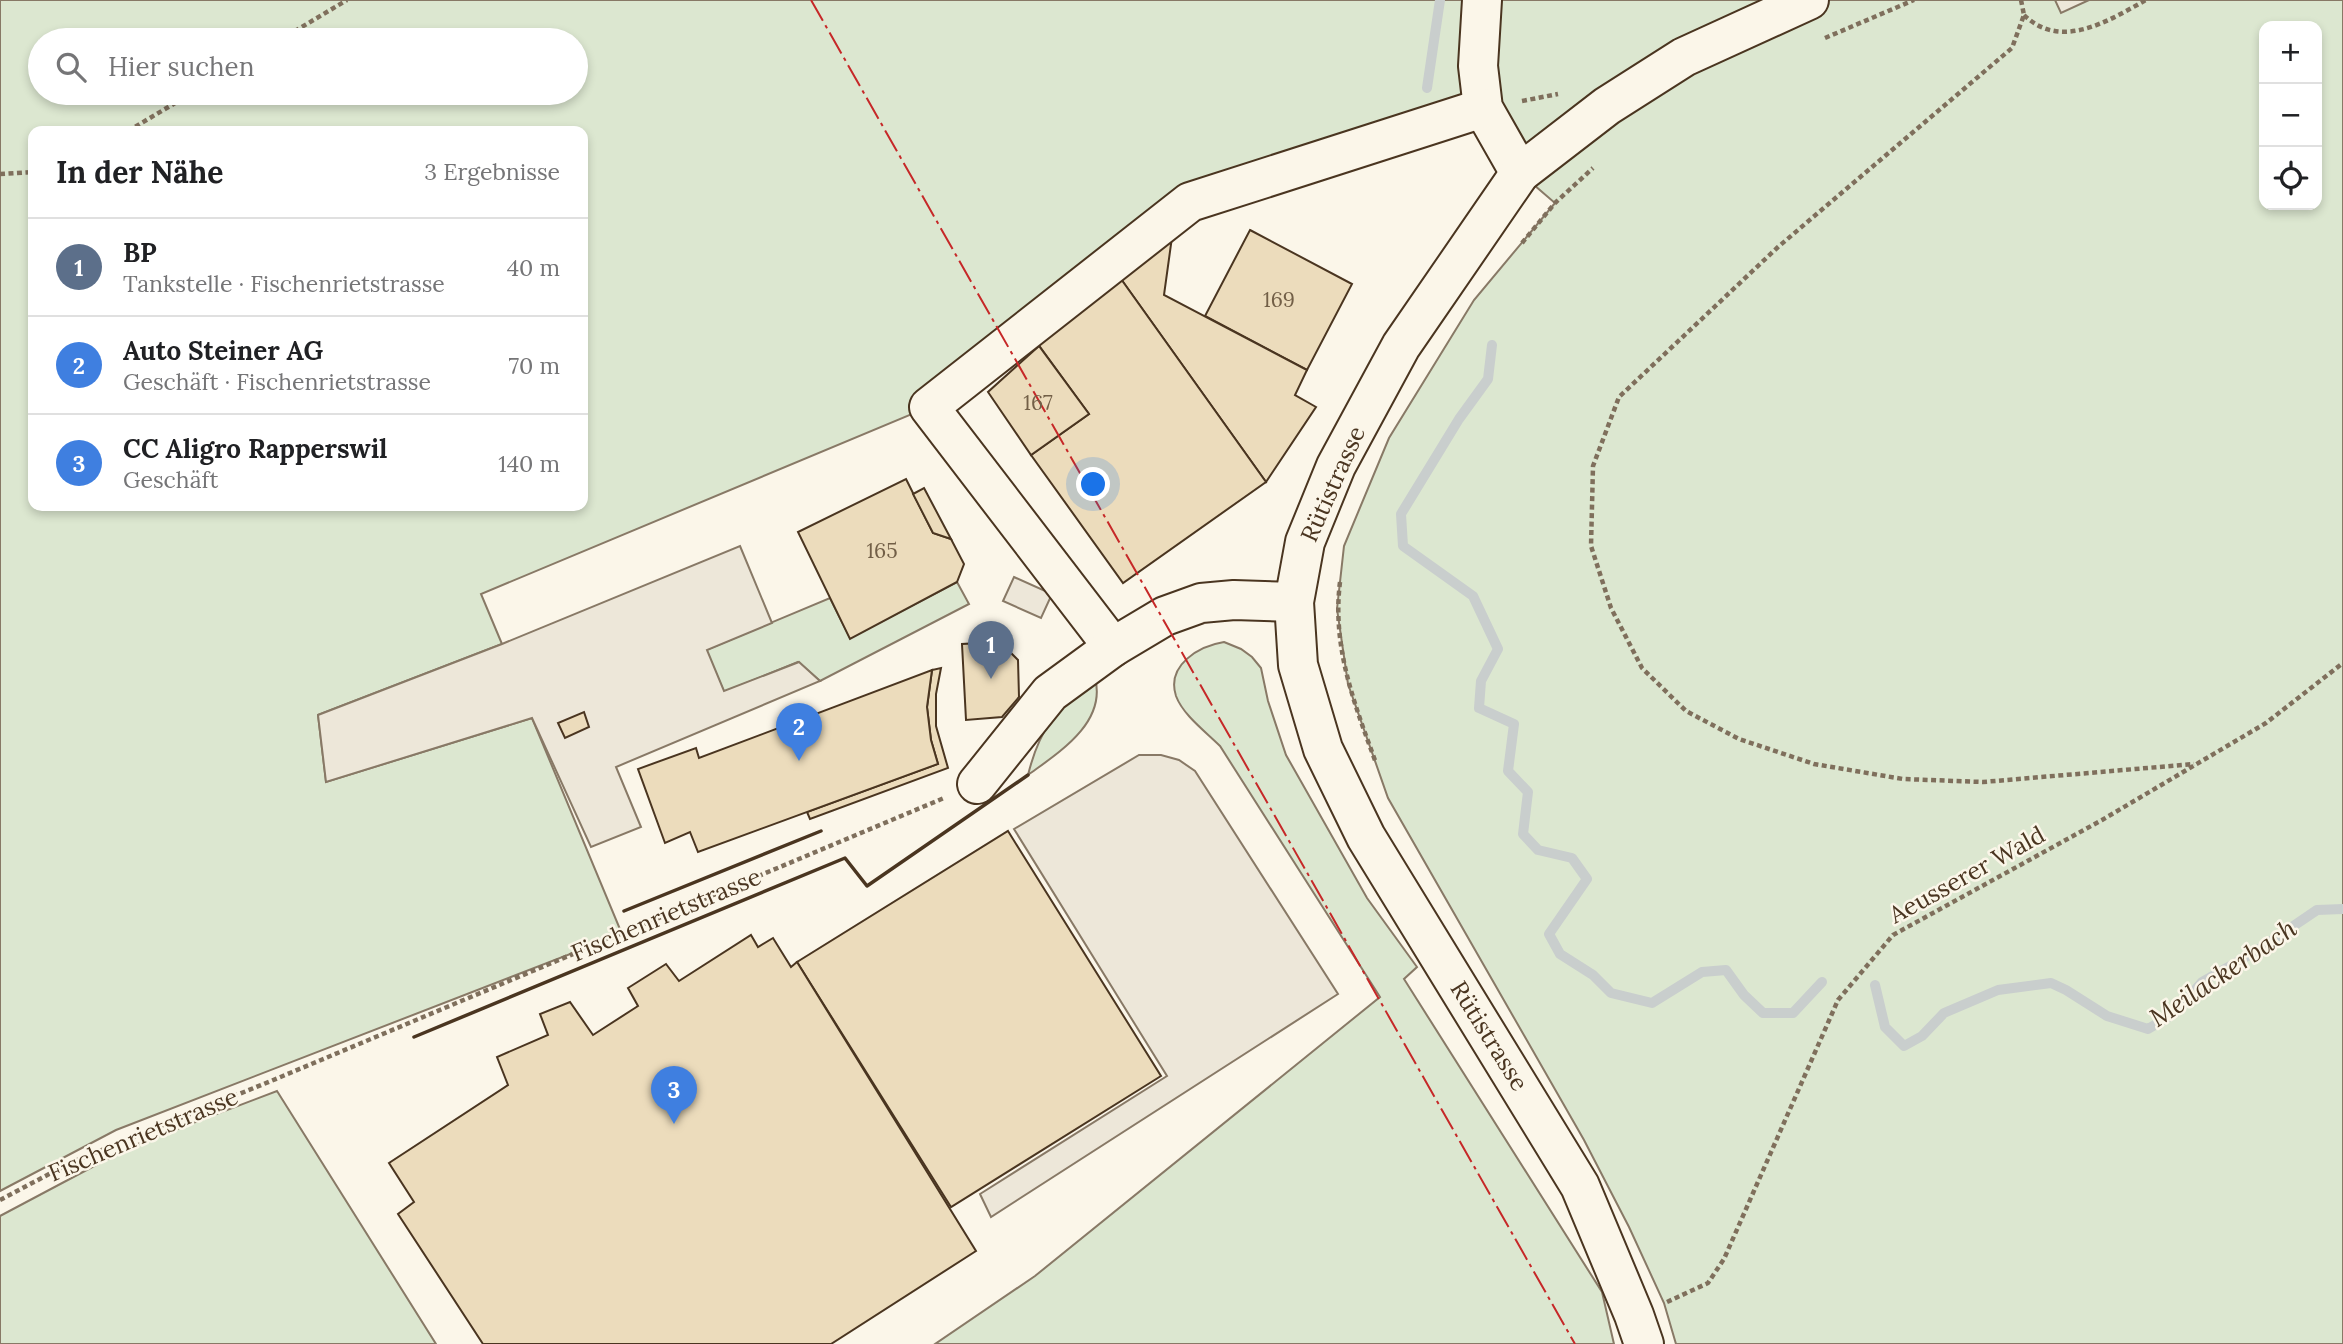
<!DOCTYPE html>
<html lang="de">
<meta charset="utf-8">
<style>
body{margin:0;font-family:Lora,serif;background:#f2f2f2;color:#202124}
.controls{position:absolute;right:21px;top:21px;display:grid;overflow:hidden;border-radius:14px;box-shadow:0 4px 10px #0003}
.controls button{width:63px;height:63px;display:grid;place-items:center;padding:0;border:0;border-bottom:2px solid #e0e0e0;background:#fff;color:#202124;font:35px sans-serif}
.you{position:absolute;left:1094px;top:485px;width:24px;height:24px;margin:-18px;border:5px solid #fff;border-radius:50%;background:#1a73e8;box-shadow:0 0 0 10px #1a73e833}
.badge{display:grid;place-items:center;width:46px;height:46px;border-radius:50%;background:#c62828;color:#fff;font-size:23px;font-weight:700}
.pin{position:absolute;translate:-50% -58px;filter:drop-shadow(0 2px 4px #0008)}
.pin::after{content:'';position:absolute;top:37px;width:24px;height:21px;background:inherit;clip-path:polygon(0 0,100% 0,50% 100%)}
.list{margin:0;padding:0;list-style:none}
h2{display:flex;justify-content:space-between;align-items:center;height:91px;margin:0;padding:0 28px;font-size:30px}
h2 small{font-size:23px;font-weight:400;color:#757577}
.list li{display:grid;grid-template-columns:46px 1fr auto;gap:21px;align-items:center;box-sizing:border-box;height:98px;padding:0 28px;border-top:2px solid #e0e0e0}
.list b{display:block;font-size:26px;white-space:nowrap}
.list p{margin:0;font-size:23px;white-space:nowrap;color:#757577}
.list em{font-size:23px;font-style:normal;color:#757577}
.icon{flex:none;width:38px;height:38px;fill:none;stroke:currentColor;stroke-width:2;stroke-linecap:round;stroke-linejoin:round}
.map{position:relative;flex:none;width:2343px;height:1344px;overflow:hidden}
.search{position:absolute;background:#fff;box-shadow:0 4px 10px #0003;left:28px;top:28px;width:560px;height:77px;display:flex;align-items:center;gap:18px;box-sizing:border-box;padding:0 24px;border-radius:38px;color:#757577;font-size:26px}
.panel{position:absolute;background:#fff;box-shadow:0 4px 10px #0003;left:28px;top:126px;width:560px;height:385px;border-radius:14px}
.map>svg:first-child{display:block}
.green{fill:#dce7d0;stroke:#887966;stroke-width:2;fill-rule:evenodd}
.parking{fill:#ede7d9;stroke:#887966;stroke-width:2}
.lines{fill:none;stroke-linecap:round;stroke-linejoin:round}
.stream{stroke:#c9cecd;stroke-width:10}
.building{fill:#ecdcbc;stroke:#4a3520;stroke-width:2}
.minor-casing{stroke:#4a3520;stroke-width:42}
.major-casing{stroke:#4a3520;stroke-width:42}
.path{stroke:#7f6f5c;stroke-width:4.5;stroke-dasharray:5 3.5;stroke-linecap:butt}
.minor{stroke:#fbf6e9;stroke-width:38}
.major{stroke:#fbf6e9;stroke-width:38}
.wall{stroke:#4a3520;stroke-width:3.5}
.power{stroke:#c62828;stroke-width:2;stroke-dasharray:24 5 3.5 5;stroke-linecap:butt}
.labels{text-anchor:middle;stroke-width:5;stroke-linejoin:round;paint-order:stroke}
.number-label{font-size:21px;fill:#725f47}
.street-label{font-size:24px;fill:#4a3520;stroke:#fbf6e9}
.water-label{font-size:26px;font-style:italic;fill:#4a3520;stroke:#fbf6e9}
</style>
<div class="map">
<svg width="2343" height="1344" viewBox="0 0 2343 1344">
<rect width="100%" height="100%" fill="#fbf6e9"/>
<!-- green -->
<g class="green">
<path d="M0,0H2343V1344H1676L1664,1303L1629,1227L1584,1140L1388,798L1348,684L1337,609L1344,546L1389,438L1474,300L1555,203L1520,173L1483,108L1190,202L929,407L481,594L502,644L318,715L326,782L532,718L622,934L116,1130L0,1191ZM2264,26H2317V205H2264ZM40,40H576V93H40ZM33,131H583V506H33Z"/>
<path d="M957,582L969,604L820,681L798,662L724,692L706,650L830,598L850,638Z"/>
<path d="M1224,642L1241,649L1252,657L1261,668L1268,701L1286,755L1367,898L1417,967L1404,979L1602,1292L1614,1344H935L1035,1276L1380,997L1220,746C1206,732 1183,715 1176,696C1166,665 1199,646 1224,642Z"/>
<path d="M1095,678C1107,723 1058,753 1028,775C1041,723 1057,712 1095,678Z"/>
<path d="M277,1091L436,1344H0V1216L130,1147Z"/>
</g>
<!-- parking -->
<g class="parking">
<path d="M2055,0H2089L2061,13Z"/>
<path d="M740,546L772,623L707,650L724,691L799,662L820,681L616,767L641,827L591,847L532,718L326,782L318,715L502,644Z"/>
<path d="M1014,577L1052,594L1041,618L1003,601Z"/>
<path d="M1139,755H1161L1179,760L1195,771L1338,994L991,1217L980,1194L1167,1076L1014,829Z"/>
</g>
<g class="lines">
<!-- stream -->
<g class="stream">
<path d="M1427,88L1440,0"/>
<path d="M1492,345L1488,379L1459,419L1401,514L1403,546L1473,596L1498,649L1481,681L1479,708L1514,724L1508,771L1528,792L1523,834L1538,850L1572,858L1587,879L1549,934L1560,954L1593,975L1611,993L1652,1003L1702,972L1726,970L1744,995L1763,1013H1793L1822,982"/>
<path d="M1875,985L1885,1027L1904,1046L1922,1036L1944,1013L1998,990L2051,983L2066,990L2107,1016L2148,1029L2175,1013L2202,982L2258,950L2317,910L2343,909"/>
</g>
</g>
<!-- building -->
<g class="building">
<path d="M1250,230L1352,284L1307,370L1205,316Z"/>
<path d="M1172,237L1164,295L1307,370L1295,395L1316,407L1266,482L1121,279Z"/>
<path d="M1121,279L1266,482L1123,583L1031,455L1089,414L1035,340Z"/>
<path d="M1039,346L1089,414L1031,455L988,392Z"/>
<path d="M906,479L933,533L951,539L964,564L957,582L850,639L798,532Z"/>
<path d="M924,488L951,539L933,533L913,494Z"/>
<path d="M1000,642L1018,660L1019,697L1002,717L966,720L962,644Z"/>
<path d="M941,668L936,694V726L948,768L810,819L807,812L938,764L931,740L927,707L932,670Z"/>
<path d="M932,670L927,707L931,740L938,764L698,852L690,832L665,843L638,769L696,748L699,758Z"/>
<path d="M584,712L589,727L565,738L558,723Z"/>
<path d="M1008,831L1161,1076L951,1207L797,962Z"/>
<path d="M751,935L758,947L773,938L791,967L797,962L976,1251L831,1344H483L398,1214L414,1202L389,1163L508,1085L497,1057L548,1035L540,1014L570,1002L593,1035L638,1006L628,988L666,964L679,981Z"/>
</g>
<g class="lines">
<!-- minor casing -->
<g class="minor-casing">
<g id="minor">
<path d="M1482,0L1478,66L1483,108L1520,173"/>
<path d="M1113,647L929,407L1190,202L1483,108"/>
<path d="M977,784L1050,693L1113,647L1165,616L1201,603L1234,600L1294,602"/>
</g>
</g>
<!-- major casing -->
<g class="major-casing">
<path id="major" d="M1644,1344L1634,1315L1580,1186L1366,837L1323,749L1298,665L1294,602L1305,542L1336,466L1401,346L1520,173L1607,106L1684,57L1809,0"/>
</g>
<!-- path -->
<g class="path">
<path d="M2021,0L2024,15L2012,48L1778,247L1619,397L1593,466L1591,546L1611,608L1642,668L1686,711L1739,739L1814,764L1903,779L1983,782L2194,764"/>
<path d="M2024,15C2061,51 2108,21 2146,0"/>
<path d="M1825,38L1914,0"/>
<path d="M280,40L347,0"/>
<path d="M1522,101L1558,94"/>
<path d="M128,131L192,93"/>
<path d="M0,174L33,172"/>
<path d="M1522,243L1555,203L1593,168"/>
<path d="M1340,582C1332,647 1354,703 1376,763"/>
<path d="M0,1200L70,1163L271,1081L944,798"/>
<path d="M1667,1302L1708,1283L1724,1259L1838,1000L1893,935L2102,820L2266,723L2343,663"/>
</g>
<!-- minor -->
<use href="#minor" class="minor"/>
<!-- major -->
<use href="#major" class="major"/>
<!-- wall -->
<g class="wall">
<path d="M624,911L821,831"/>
<path d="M414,1037L845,858L867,886L1028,775"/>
</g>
<!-- power -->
<path class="power" d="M811,0L1575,1344"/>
</g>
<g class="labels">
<!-- number labels -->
<g class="number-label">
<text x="1279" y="307">169</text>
<text x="1038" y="410">167</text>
<text x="882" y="558">165</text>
</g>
<!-- street labels -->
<g class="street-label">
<text transform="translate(1333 484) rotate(-66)" y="8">Rütistrasse</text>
<text transform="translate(1967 875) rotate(-29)" y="8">Aeusserer Wald</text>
<text transform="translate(666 915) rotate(-23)" y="8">Fischenrietstrasse</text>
<text transform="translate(1489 1036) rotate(58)" y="8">Rütistrasse</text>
<text transform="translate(143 1135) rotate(-23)" y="8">Fischenrietstrasse</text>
</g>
<!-- water labels -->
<g class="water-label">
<text transform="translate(2223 973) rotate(-34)" y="9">Meilackerbach</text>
</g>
</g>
</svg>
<div class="controls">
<button>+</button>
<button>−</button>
<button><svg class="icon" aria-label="locate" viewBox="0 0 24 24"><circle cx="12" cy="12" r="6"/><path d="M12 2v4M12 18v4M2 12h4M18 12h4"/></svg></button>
</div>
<div class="you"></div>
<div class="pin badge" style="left:991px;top:679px;background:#5c6f8a">1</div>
<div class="pin badge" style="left:799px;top:761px;background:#3f7fe0">2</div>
<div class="pin badge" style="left:674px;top:1124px;background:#3f7fe0">3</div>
<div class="search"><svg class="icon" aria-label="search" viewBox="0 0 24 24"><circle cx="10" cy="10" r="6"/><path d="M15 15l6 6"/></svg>Hier suchen</div>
<section class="panel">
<h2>In der Nähe<small>3 Ergebnisse</small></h2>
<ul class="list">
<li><span class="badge" style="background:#5c6f8a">1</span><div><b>BP</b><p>Tankstelle · Fischenrietstrasse</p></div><em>40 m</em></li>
<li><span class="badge" style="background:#3f7fe0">2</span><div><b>Auto Steiner AG</b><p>Geschäft · Fischenrietstrasse</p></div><em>70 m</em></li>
<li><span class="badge" style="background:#3f7fe0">3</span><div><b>CC Aligro Rapperswil</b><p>Geschäft</p></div><em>140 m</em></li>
</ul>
</section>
</div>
